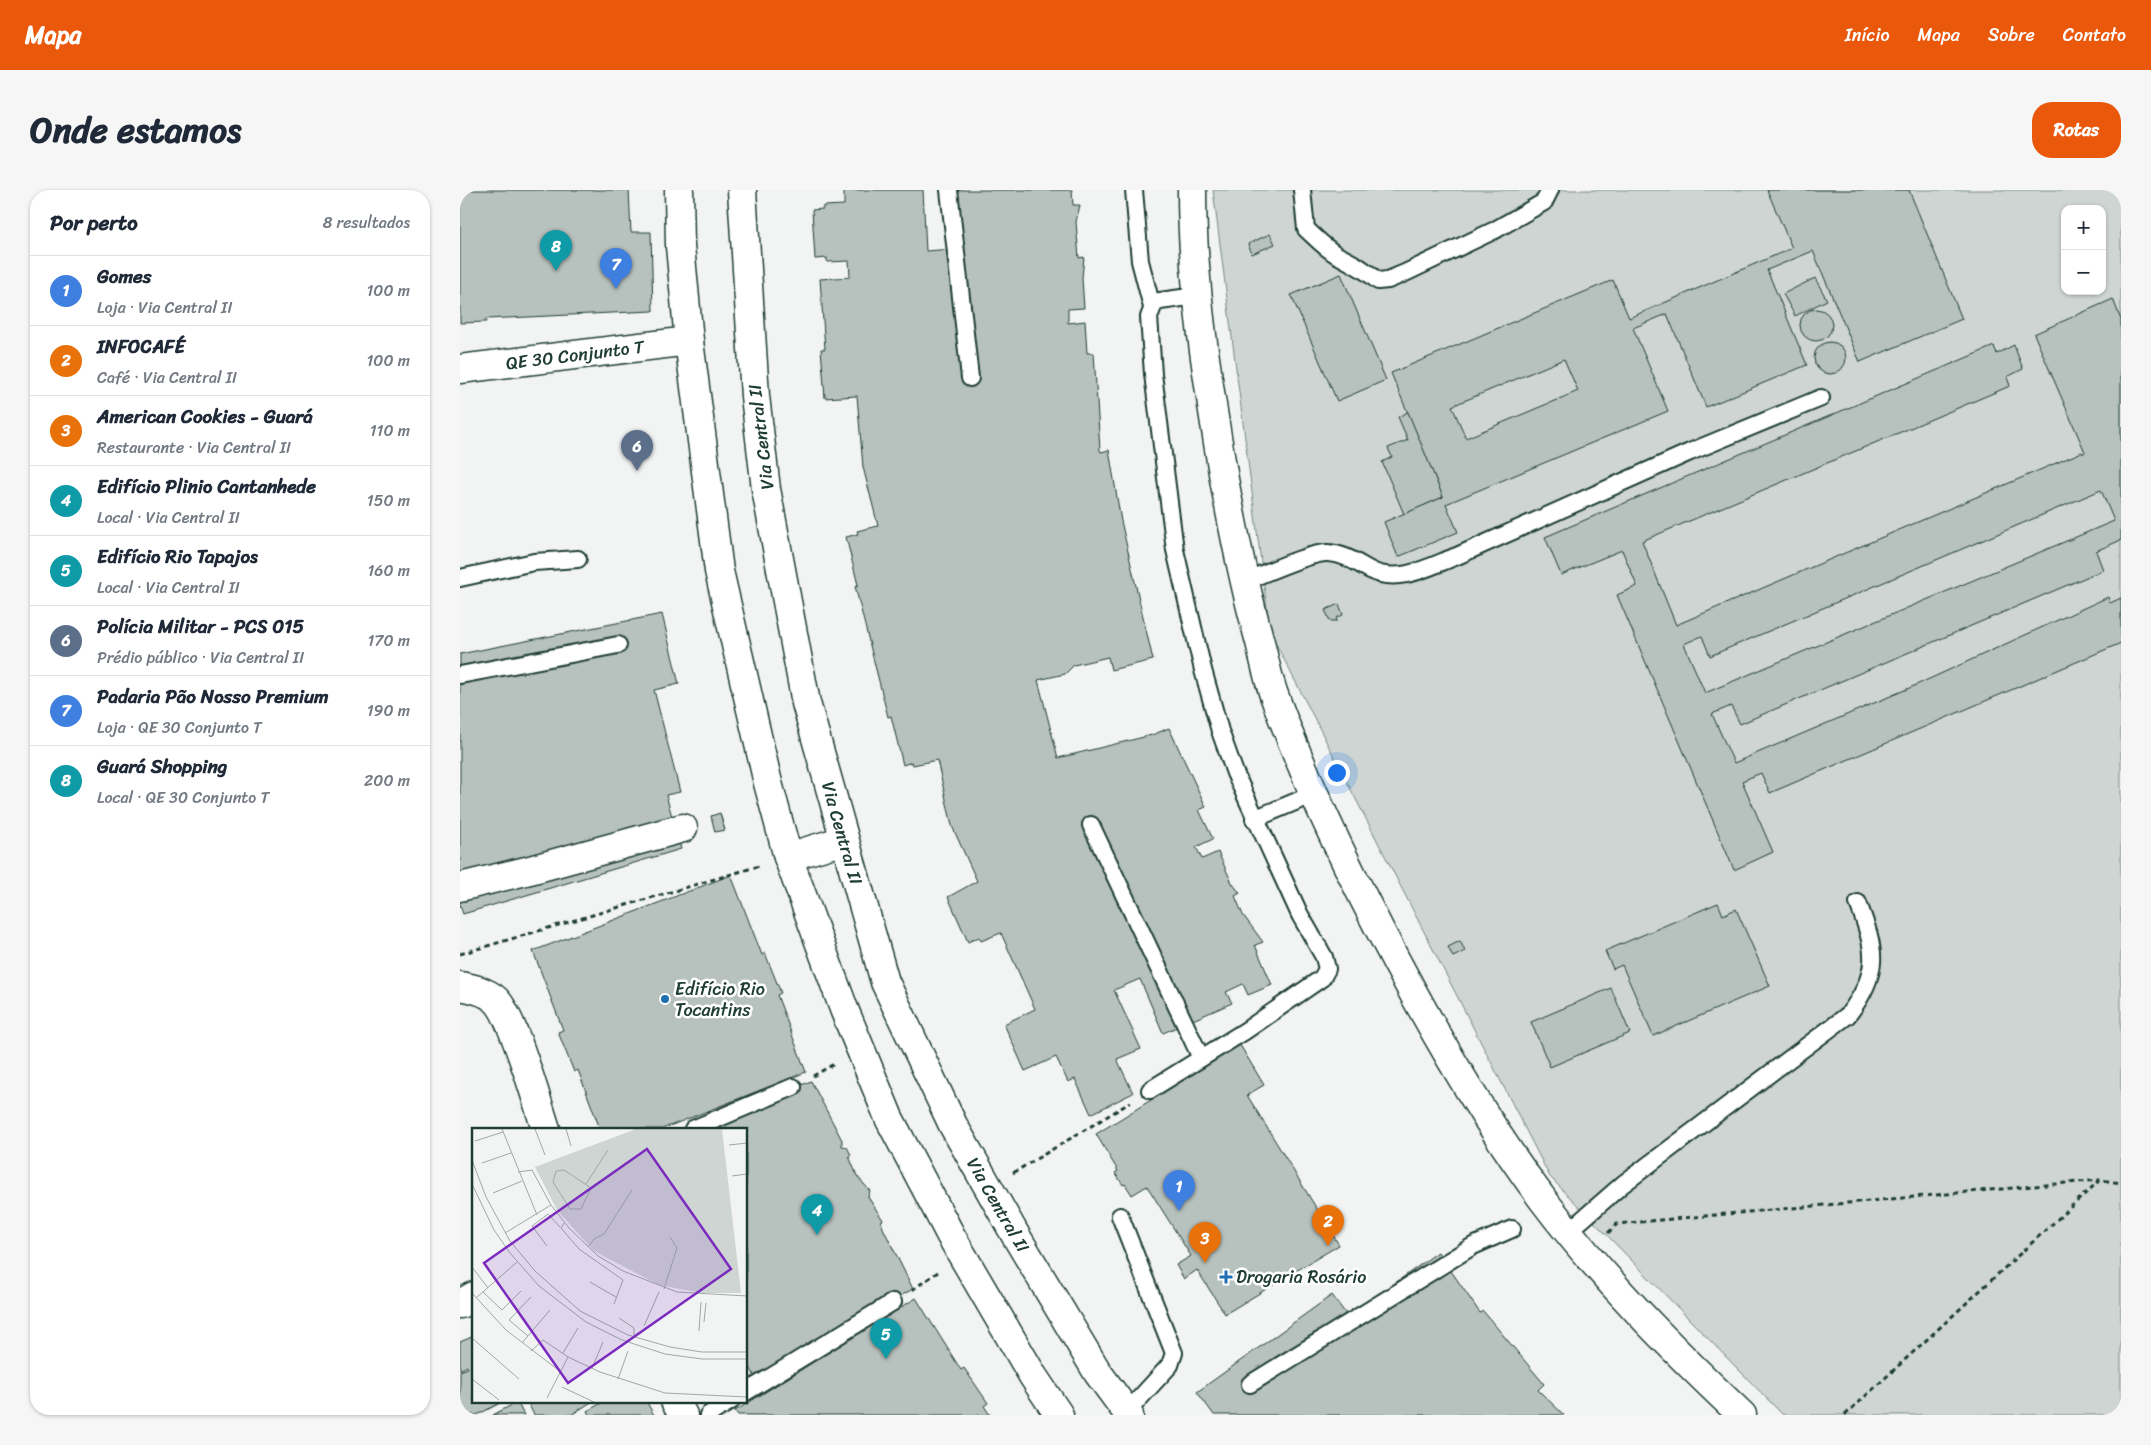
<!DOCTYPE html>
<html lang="pt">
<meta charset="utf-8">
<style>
body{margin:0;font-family:Sriracha,sans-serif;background:#f6f6f7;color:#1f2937}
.controls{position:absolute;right:15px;top:15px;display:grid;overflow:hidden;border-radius:10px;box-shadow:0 1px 4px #0004}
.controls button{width:45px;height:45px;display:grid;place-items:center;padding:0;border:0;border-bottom:1px solid #e0e1e3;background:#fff;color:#1f2937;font:25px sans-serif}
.you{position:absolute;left:876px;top:582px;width:18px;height:18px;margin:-12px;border:4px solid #fff;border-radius:50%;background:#1a73e8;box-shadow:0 0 0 8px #1a73e833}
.badge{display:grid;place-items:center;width:32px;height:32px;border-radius:50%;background:#ea580c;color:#fff;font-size:16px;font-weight:700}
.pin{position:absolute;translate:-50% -41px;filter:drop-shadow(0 1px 2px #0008)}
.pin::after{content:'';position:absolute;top:26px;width:18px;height:15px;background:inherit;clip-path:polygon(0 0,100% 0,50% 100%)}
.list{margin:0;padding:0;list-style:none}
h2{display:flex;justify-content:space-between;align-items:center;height:65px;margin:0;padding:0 20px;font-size:21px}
h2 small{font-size:16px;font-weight:400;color:#747a83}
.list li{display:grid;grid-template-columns:32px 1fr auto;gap:15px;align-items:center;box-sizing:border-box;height:70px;padding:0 20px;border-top:1px solid #e0e1e3}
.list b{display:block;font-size:19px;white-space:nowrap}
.list p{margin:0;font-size:16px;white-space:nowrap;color:#747a83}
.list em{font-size:16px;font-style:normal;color:#747a83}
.map{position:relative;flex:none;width:1661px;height:1225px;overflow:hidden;border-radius:20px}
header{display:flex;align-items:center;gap:30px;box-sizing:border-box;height:70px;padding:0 25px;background:#ea580c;color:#fff}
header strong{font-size:24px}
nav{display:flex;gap:28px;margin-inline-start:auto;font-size:18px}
.intro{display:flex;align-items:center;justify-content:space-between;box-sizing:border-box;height:120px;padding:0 30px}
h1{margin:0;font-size:35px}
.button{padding:12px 22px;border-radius:20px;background:#ea580c;color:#fff;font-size:18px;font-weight:700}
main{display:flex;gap:30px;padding:0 30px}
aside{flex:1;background:#fff;border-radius:20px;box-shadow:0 1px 4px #0004}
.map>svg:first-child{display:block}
.green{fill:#ced5d3;stroke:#768984;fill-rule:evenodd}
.building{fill:#b7c1bd;stroke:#1f3d34;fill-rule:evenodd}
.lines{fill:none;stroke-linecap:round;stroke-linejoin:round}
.lane-casing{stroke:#1f3d34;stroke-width:20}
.street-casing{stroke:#1f3d34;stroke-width:31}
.secondary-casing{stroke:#1f3d34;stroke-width:31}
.path{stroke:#1f3d34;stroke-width:3;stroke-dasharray:5 4;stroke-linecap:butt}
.lane{stroke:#fff;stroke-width:16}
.street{stroke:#fff;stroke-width:28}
.secondary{stroke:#fff;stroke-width:28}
.poi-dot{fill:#1f6fb2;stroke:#fff;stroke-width:2}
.labels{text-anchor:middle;stroke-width:5;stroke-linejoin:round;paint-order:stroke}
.street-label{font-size:18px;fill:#1f3d34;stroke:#fff}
.poi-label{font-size:18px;fill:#1f3d34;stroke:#fff;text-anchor:start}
.inset-road{fill:none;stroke:#9eaaa7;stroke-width:1}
.view{fill:#7b2cbf;fill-opacity:0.15;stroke:#7b2cbf;stroke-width:2.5}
.inset-edge{fill:none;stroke:#1f3d34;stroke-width:2.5}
</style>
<header>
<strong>Mapa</strong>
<nav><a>Início</a><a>Mapa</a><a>Sobre</a><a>Contato</a></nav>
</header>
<div class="intro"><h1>Onde estamos</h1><a class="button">Rotas</a></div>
<main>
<aside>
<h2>Por perto<small>8 resultados</small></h2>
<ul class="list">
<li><span class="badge" style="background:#3f7fe0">1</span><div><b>Gomes</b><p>Loja · Via Central II</p></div><em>100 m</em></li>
<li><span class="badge" style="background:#e8710a">2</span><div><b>INFOCAFÉ</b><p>Café · Via Central II</p></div><em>100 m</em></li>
<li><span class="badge" style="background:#e8710a">3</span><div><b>American Cookies - Guará</b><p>Restaurante · Via Central II</p></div><em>110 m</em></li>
<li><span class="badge" style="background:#0f9aa8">4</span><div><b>Edifício Plinio Cantanhede</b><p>Local · Via Central II</p></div><em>150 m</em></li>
<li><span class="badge" style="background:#0f9aa8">5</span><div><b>Edifício Rio Tapajos</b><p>Local · Via Central II</p></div><em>160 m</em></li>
<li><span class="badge" style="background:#5c6f8a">6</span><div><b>Polícia Militar - PCS 015</b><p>Prédio público · Via Central II</p></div><em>170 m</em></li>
<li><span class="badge" style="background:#3f7fe0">7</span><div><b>Padaria Pão Nosso Premium</b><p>Loja · QE 30 Conjunto T</p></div><em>190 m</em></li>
<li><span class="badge" style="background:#0f9aa8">8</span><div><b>Guará Shopping</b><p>Local · QE 30 Conjunto T</p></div><em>200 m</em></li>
</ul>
</aside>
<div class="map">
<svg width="1661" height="1225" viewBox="0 0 1661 1225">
<rect width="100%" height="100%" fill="#f2f3f3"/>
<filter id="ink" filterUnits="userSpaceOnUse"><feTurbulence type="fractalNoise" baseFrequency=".02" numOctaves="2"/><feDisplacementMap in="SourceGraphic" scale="10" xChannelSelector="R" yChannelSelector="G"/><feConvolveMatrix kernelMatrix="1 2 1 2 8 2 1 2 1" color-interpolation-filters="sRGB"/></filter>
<g filter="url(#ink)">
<!-- green -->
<path class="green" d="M753,0H1661V1225H1323L1090,987L810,442ZM1605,19H1642V101H1605Z"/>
<!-- building -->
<g class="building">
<path d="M0,0H169L171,42H191L193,121L26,129V132L0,133Z"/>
<path d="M384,0H463L466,61L493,59L490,0H612L613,15H620L616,32L619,68L624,67L622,88L624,118L608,119V133L625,131L627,163H634L640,260L641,262L649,260L661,331L693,470L651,480L648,467L614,475L605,484L578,490L598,568L692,545L709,538L746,617L739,620L753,649L736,657L742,669L758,662L772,693L780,703L775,706L783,725L803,752L795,755L812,795L788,805L783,794L766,802L772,813L703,843L680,789L654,800L681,859L657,869L673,903L631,924L615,889L608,892L596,867L565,881L544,834L575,819L541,743L521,751L519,747L508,752L488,707L517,691L492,636L477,570L453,575L452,572L443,575L431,526L428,527L395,396L398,395L386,347L398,344L397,341L418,336L403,277L397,206L365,208L361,159H365L360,89L390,87L389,71L367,72V68L355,69L352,20L363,19V16L384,15Z"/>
<path d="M1307,0H1449L1502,129L1400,172L1353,61L1307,80L1347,175L1246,217L1207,124L1173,138L1208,221L986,314L998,342L938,367L924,332L983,307L931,183L1153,90L1169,128L1332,58ZM1104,169L1118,201L1006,248L992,216Z"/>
<path d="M810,44L815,54L792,64L788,54Z"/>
<path d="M881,84L926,190L877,211L831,105Z"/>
<path d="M1355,88L1367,110L1335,126L1323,104Z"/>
<path d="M1653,109L1661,130V350L1636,361L1643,380L1280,534L1271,516L1252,524L1274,573L1454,496L1648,407L1650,413L1661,408V453L1310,603L1301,583L1282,591L1313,662L1274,680L1157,405L1177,396L1162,360L1101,385L1085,347L1534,156L1537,164L1554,155L1563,179L1547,187L1550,196L1182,351L1216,435L1622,262L1623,264L1625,262L1574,144ZM1641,300L1654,331L1245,503L1224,454L1242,446L1250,466Z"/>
<circle cx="1356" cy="135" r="16"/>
<circle cx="1370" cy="168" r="16"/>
<path d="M948,222L983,307L944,324L922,272L932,267L928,258L948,250L938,227Z"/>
<path d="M879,414L883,425L876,428L877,431H870L865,420Z"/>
<path d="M202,424L219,494L194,500L220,602L206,605L221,659L3,724L0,715V464Z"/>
<path d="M260,623L265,640L255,642L251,626Z"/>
<path d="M271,685L302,765L305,763L321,803L317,805L346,882L202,939H140L118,880L114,882L98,842L103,840L73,761Z"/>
<path d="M1258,713L1263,725L1276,719L1310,796L1193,846L1162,775L1153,779L1145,761Z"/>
<path d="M1000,751L1005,761L993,767L988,757Z"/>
<path d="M1151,798L1170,843L1090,877L1071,832Z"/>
<path d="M780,855L804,895L787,905L879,1055L765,1124L737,1080L724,1089L716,1075L731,1066L687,996L672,1005L665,994L663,995L655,983L658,981L636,944Z"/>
<path d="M351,891L382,950V956L387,957L391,965L389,966L397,986L410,1001L408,1007L423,1030L421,1031L423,1038L453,1099L295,1187L288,1173L286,1174V939H242Z"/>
<path d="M978,1062L1020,1123L1023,1121L1084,1194L1078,1200L1104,1225H754L737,1202L872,1105L888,1127Z"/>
<path d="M456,1108L501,1180L504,1178L528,1213L524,1216L530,1225H278L275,1221Z"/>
<path d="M14,1146V1211H44L17,1225H0V1181L8,1178L7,1176L0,1180V1152Z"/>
<path d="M67,1211H133L111,1225H74Z"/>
<path d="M145,1211H186L194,1225H129L127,1221Z"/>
<path d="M57,1212L64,1225H33Z"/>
</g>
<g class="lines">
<!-- lane casing -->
<g class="lane-casing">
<g id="lane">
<path d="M489,0L510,188"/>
<path d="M674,0L680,71L692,117"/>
<path d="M842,0L846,39C856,48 865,58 877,65C892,73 905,79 918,91L928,90L945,83L1035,40L1084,12L1090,0"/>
<path d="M0,388L74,372L118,369"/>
<path d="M785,391C804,384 850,362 868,363C885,364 895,372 910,380C938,395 970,376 997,366L1230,262L1361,208"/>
<path d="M0,485L158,455"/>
<path d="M794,629L854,604"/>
<path d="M631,635L741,868"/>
<path d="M690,900L785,841L862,788L867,779L864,767L840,725L775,583L760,541L743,480L715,360L693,184L689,127L694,114L700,111L736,106"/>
<path d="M233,939L333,897"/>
<path d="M660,1026L714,1163L710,1175L667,1222"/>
<path d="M1109,1041L1163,994L1388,825C1421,782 1416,760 1398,713"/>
<path d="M790,1194L1013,1056L1052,1039"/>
<path d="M286,1202L433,1112"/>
<path d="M248,1225L271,1211"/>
</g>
</g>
<!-- street casing -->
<g class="street-casing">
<g id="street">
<path d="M732,0C732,98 748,193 764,289C774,344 785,398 800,452C804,469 808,488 814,505C852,609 902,709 955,806C994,877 1036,947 1084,1011C1143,1089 1211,1158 1282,1225"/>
<path d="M0,179L229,151"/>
<path d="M0,697L70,680L223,638"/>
<path d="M0,796C12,798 26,801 36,810C53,826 77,912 86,939"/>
<path d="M0,1114L14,1106"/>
<path d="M215,1211L223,1225"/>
</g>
</g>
<!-- secondary casing -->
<g class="secondary-casing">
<g id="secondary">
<path d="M219,0L220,56L229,151L259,381L308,593L328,667L384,819L429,928L491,1046L573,1186L599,1225"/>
<path d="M282,0L295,206L306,299L346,513L425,792L493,935L556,1046L638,1183L669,1225"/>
<path d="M328,667L384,650"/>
</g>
</g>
<!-- path -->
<g class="path">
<path d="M0,764L299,676"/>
<path d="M353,886L374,874"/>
<path d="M553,983L671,912"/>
<path d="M1148,1043L1157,1034L1640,990"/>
<path d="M452,1100L478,1082"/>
<path d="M1385,1225L1640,990L1661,993"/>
</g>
<!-- lane -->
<use href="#lane" class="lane"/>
<!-- street -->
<use href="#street" class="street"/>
<!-- secondary -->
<use href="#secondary" class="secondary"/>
</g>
</g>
<!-- markers -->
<g class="poi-dot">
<circle cx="205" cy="809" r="5"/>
<path d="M763.5 1079.5h5v5h5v5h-5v5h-5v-5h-5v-5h5z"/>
</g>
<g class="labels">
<!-- street labels -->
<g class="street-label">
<text transform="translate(115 165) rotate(-7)" y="6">QE 30 Conjunto T</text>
<text transform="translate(301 247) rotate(-97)" y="6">Via Central II</text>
<text transform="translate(382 643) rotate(74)" y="6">Via Central II</text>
<text transform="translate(538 1015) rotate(60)" y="6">Via Central II</text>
</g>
<!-- poi labels -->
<g class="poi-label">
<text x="215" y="805">Edifício Rio<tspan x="215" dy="21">Tocantins</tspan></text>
<text x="776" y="1093">Drogaria Rosário</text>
</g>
</g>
<!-- overview -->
<g transform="translate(12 938)">
<rect width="275" height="275" fill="#f2f3f3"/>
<path d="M164,1H250L269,165H230L187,157L122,123L85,82L63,39Z" fill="#ced5d3"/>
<path class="inset-road" d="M30,1L65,87M63,1L73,27M94,1L99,18M3,13L31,4M257,17L275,15M0,32L14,69L38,113L63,143L108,183L156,207L198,219L230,224H275M10,35L39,25M92,42L119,60L109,81H98L81,54L84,43ZM46,44L60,42L79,77L97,100L126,128L151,143L205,164L275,168M260,48L275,46M0,56L22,102L38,125L67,158L114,194L150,212L193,226L230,231H275M114,56L136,22M21,65L50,53M92,95L89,100L107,121L151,152L142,176M33,105L79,77M75,118L60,98L76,86L88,99M116,119L122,111L132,106L160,62M0,139L16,160M118,154L144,169M192,161L205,120L198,109M11,164L30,182L49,163M0,165L34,202L89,244M4,170L45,134M147,190L162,200V209M232,194L234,175M172,198L187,164M227,203L229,174M56,208L37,192L59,169M0,210L47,251M50,215L78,182M59,223L71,212L96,229L128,244L193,265L275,269M91,225L106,200M120,240L131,214M0,251L27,272M146,251L156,223M90,259L122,274M75,270L96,229"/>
<path class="view" d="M175,21L259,141L96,255L12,135Z"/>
<rect width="275" height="275" class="inset-edge"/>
</g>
</svg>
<div class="controls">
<button>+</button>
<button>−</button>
</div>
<div class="you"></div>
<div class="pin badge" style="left:719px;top:1021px;background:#3f7fe0">1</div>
<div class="pin badge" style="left:868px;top:1056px;background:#e8710a">2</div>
<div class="pin badge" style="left:745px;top:1073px;background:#e8710a">3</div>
<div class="pin badge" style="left:357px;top:1045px;background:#0f9aa8">4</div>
<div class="pin badge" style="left:426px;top:1169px;background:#0f9aa8">5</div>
<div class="pin badge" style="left:177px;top:281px;background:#5c6f8a">6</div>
<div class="pin badge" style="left:156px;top:99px;background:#3f7fe0">7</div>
<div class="pin badge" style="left:96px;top:81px;background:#0f9aa8">8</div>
</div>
</main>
